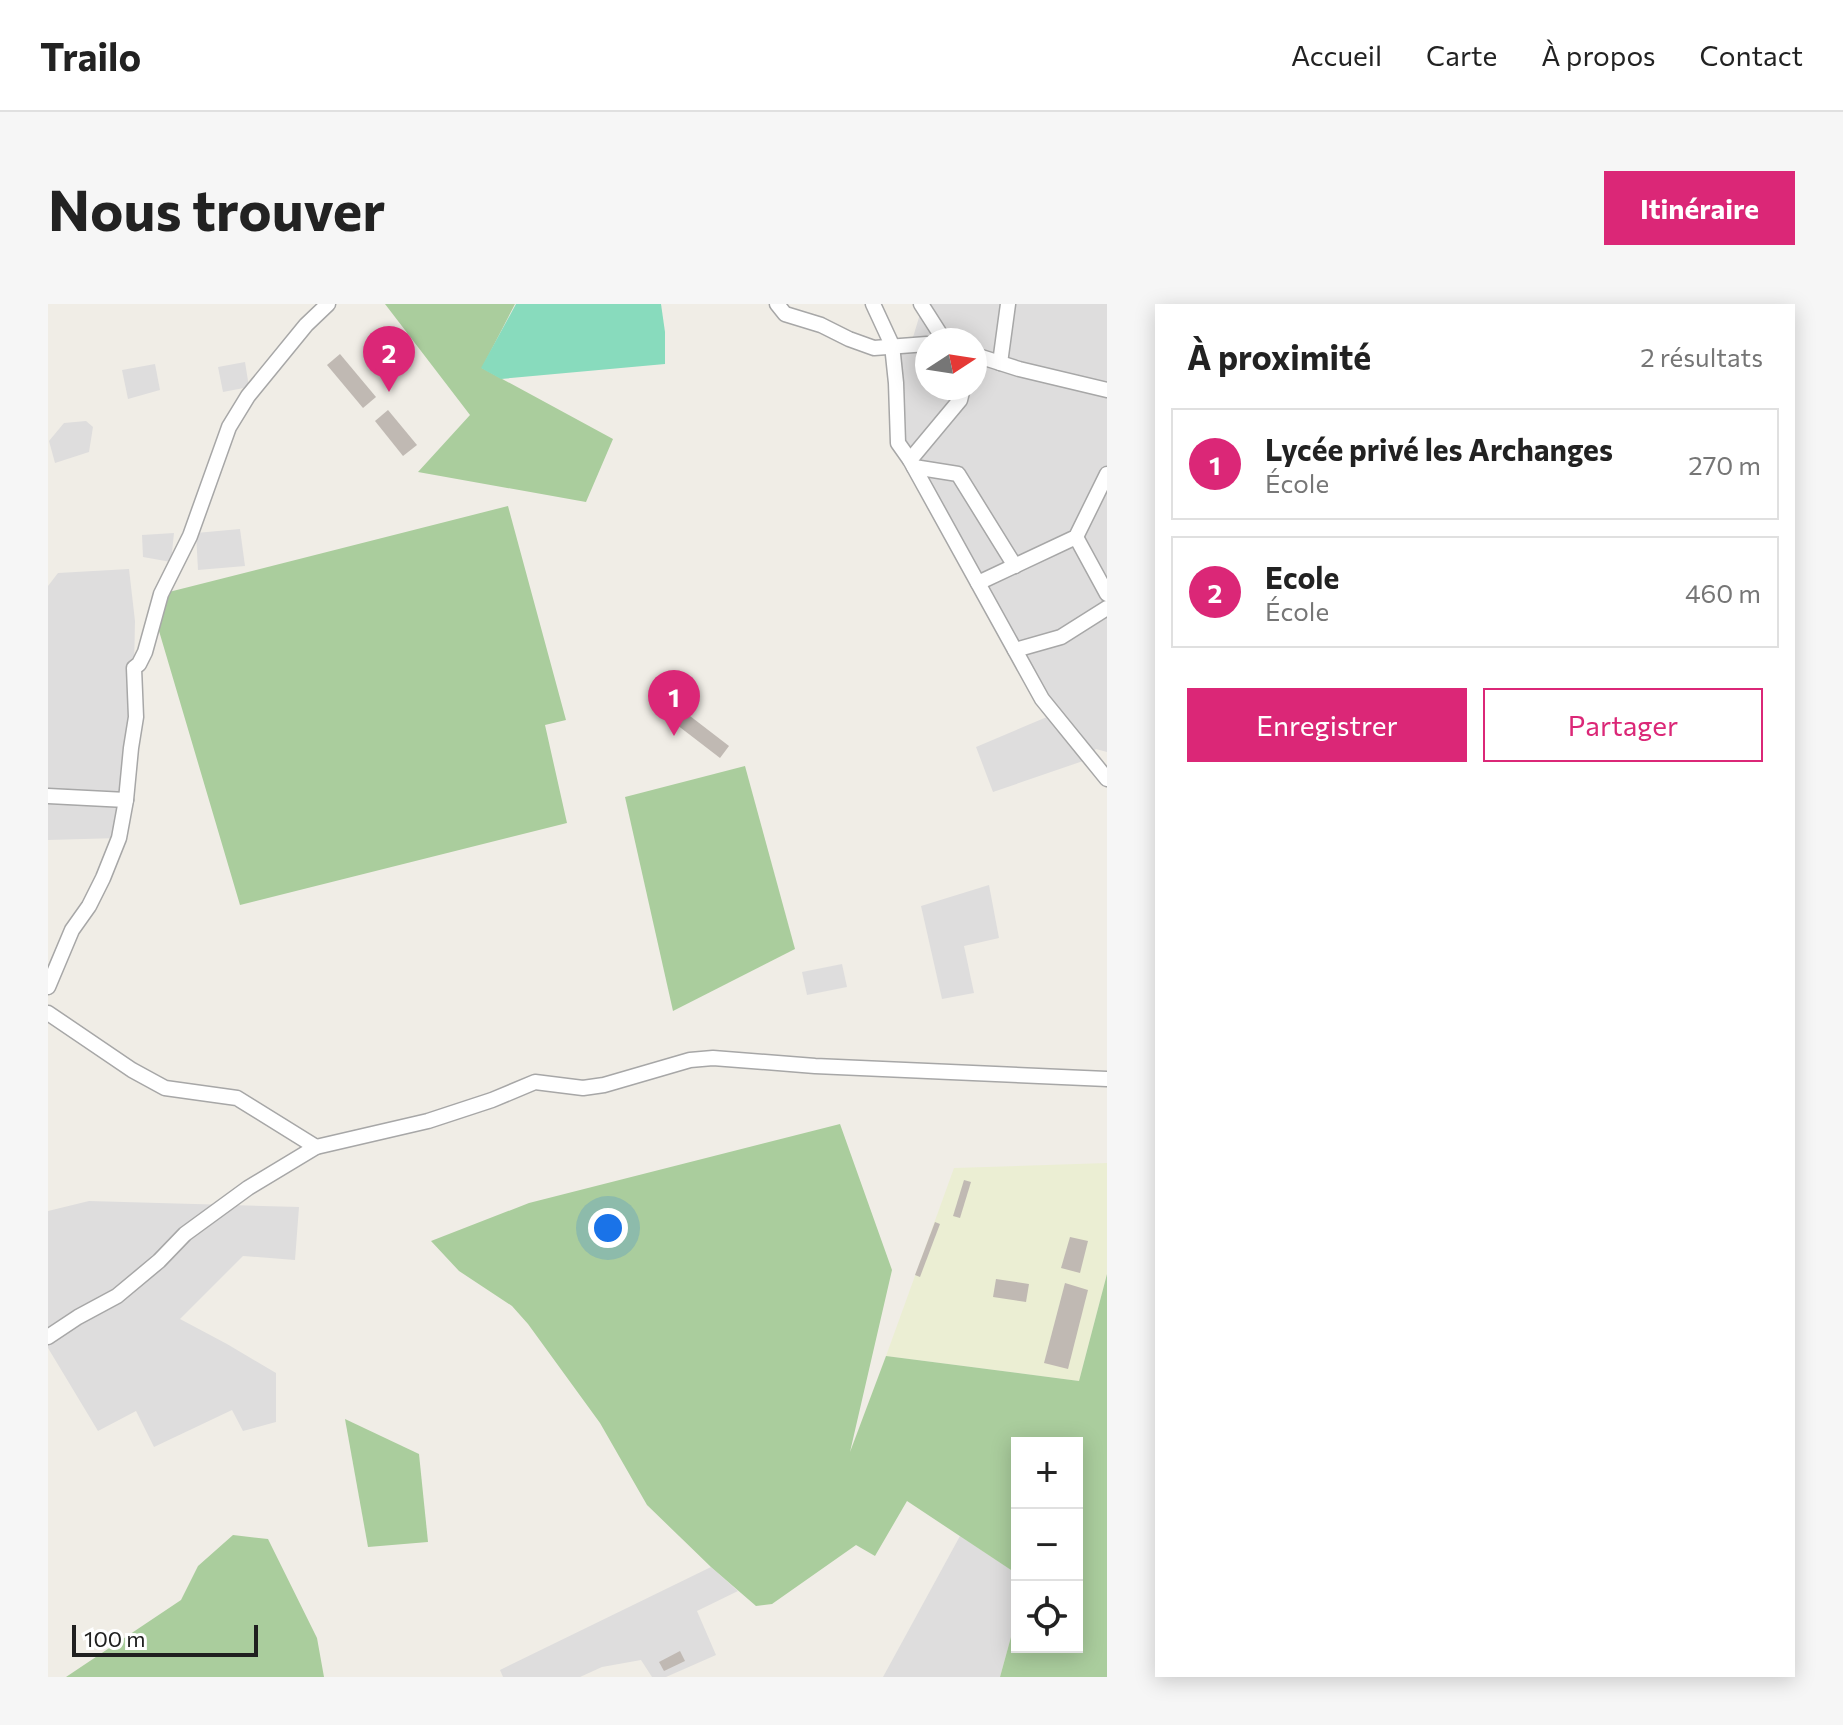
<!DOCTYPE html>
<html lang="fr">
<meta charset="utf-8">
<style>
body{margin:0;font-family:Commissioner,sans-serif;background:#f6f6f6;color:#222}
.controls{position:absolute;right:24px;bottom:24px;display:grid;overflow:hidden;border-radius:0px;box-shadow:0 4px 20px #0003}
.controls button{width:72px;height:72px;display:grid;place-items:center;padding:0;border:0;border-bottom:2px solid #e0e0e0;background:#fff;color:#222;font:40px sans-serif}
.compass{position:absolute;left:867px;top:24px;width:72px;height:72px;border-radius:50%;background:#fff;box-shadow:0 4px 20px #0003;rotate:78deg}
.scale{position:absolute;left:24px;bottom:20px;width:186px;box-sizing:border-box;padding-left:8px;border:4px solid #202020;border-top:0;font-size:22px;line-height:28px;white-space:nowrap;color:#202020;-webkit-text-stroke:6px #fff;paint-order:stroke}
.you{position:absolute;left:560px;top:924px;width:28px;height:28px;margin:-20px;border:6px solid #fff;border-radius:50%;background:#1a73e8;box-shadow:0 0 0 12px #1a73e833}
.badge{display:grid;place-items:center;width:52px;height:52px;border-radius:50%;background:#db2777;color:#fff;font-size:26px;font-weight:700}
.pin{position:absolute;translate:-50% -66px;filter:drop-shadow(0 2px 4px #0008)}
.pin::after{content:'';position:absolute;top:42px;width:28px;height:24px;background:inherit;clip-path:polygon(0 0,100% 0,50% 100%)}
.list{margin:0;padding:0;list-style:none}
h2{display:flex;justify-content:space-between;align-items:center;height:104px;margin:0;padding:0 32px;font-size:34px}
h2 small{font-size:26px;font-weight:400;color:#767676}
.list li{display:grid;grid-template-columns:52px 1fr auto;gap:24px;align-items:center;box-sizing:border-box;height:112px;margin:0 16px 16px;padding:0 16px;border:2px solid #e0e0e0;border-radius:0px}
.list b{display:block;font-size:30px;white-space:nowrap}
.list p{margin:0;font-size:26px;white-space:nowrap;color:#767676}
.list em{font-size:26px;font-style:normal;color:#767676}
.actions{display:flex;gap:16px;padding:24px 32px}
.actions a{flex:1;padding:18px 0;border:2px solid #db2777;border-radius:0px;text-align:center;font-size:28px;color:#db2777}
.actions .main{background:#db2777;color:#fff}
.icon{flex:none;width:44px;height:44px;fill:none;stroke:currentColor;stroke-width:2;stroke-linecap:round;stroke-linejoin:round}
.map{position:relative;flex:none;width:1059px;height:1373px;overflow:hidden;border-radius:0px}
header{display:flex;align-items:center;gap:48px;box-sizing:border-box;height:112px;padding:0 40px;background:#fff;border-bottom:2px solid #e0e0e0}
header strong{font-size:38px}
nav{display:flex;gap:44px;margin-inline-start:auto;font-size:28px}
.intro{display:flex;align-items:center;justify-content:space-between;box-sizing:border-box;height:192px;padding:0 48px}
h1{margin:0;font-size:56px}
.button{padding:20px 36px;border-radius:0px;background:#db2777;color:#fff;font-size:28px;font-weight:700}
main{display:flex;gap:48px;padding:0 48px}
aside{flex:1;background:#fff;border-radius:0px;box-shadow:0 4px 20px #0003}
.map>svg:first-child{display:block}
.residential{fill:#dedddd;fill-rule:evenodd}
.farmland{fill:#ebeed3}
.forest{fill:#aacd9d}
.pitch{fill:#88dbbd}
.building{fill:#c0b9b3}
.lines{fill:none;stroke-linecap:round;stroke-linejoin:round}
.minor-casing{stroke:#a7a7a7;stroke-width:17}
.minor{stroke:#fff;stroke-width:14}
</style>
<header>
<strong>Trailo</strong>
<nav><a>Accueil</a><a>Carte</a><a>À propos</a><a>Contact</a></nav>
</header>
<div class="intro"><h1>Nous trouver</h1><a class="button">Itinéraire</a></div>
<main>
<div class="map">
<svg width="1059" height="1373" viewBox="0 0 1059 1373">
<rect width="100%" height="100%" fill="#f0ede6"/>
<!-- residential -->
<g class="residential">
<path d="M875,0H1059V448L1048,445L1035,457L945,488L928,443L1006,410L850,139L844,41L863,40ZM879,36H927V84H879Z"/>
<path d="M197,58L201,83L175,88L170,63Z"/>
<path d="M107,60L112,86L80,95L74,66Z"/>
<path d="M38,117L45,123L41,148L7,159L1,137L16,119Z"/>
<path d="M192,225L197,262L150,266L148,229Z"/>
<path d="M126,229L123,258L95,253L94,231Z"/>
<path d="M81,265L87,317L86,364L71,534L0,536V282L10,269Z"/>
<path d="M941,581L951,634L916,642L926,689L894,695L873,602Z"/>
<path d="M794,660L799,683L759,691L754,668Z"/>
<path d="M41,897L251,903L247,956L195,952L132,1015L179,1040L228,1069V1118L195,1127L184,1106L106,1143L88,1107L50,1127L0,1044V907Z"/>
<path d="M912,1232L969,1270V1311L952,1373H835Z"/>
<path d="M663,1263L690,1287L649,1307L668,1351L618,1373H604L593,1356L554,1363L532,1373H455L452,1366Z"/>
</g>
<!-- farmland -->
<path class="farmland" d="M1059,859V970L1031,1077L838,1052L906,864Z"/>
<!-- forest -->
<g class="forest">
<path d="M337,0H467L434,64L565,135L538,198L370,168L422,111Z"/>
<path d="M460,202L518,416L497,421L519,519L192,601L106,310L113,290Z"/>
<path d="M697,462L747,645L625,707L577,493Z"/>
<path d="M792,820L844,966L802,1148L838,1052L1031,1077L1059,970V1373H952L969,1311V1343H1029V1139H969V1270L859,1197L827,1252L808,1241L724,1300L708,1302L663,1263L599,1201L552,1119L480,1020L464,1002L411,967L383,937L481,899Z"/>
<path d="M297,1115L371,1150L380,1238L320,1243Z"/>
<path d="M185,1231L220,1235L269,1334L276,1373H18L133,1296L150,1262Z"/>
</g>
<!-- pitch -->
<path class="pitch" d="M468,0H613L617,28V60L453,75L433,64Z"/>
<!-- building -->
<g class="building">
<path d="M292,50L328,93L315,104L279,61Z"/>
<path d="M340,106L369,141L355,152L327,117Z"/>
<path d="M629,402L681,442L672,454L620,414Z"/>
<path d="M916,876L923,878L912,914L905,912Z"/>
<path d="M887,918L892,920L872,973L867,971Z"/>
<path d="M1022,933L1040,937L1032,969L1013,964Z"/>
<path d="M948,975L981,980L978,998L945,993Z"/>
<path d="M1017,979L1040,986L1020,1065L996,1059Z"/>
<path d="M632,1347L637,1357L616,1367L611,1358Z"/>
</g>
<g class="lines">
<!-- minor casing -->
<g class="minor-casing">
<g id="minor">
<path d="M729,0L737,10L773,21L801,35L826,44L879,40"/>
<path d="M825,0L844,41L848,79L850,139L862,156L994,395L1059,475"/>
<path d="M873,0L896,36"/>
<path d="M927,51L971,65L1059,86"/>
<path d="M952,59L960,0"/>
<path d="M862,156L912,96L915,84"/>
<path d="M866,163L910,170L967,262"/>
<path d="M1028,233L1059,290"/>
<path d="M930,279L1028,233L1059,170"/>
<path d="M967,346L1013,333L1059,304"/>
<path d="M0,492L78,496"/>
<path d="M0,683L24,626L41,602L55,574L71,534L78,496L83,444L88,413L86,364L91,360L97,348L113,290L142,232L181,123L200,92L258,21L280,0"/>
<path d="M0,709L84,766L117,784L189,794L268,843"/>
<path d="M0,1033L30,1013L69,992L111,957L137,930L200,884L268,843L380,817L444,796L487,778L535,784L556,781L642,756L665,754L767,762L1059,775"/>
</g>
</g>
<!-- minor -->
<use href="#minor" class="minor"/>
</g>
</svg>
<div class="controls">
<button>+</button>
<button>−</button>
<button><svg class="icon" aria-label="locate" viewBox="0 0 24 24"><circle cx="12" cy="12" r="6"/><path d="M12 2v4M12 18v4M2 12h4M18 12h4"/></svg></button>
</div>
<svg class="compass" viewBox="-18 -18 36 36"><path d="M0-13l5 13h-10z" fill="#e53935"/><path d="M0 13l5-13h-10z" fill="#767676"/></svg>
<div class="scale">100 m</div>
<div class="you"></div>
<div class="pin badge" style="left:626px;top:432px">1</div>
<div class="pin badge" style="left:341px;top:88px">2</div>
</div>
<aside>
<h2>À proximité<small>2 résultats</small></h2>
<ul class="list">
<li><span class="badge">1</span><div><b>Lycée privé les Archanges</b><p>École</p></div><em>270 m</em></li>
<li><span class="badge">2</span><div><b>Ecole</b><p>École</p></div><em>460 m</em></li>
</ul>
<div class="actions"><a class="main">Enregistrer</a><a>Partager</a></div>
</aside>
</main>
